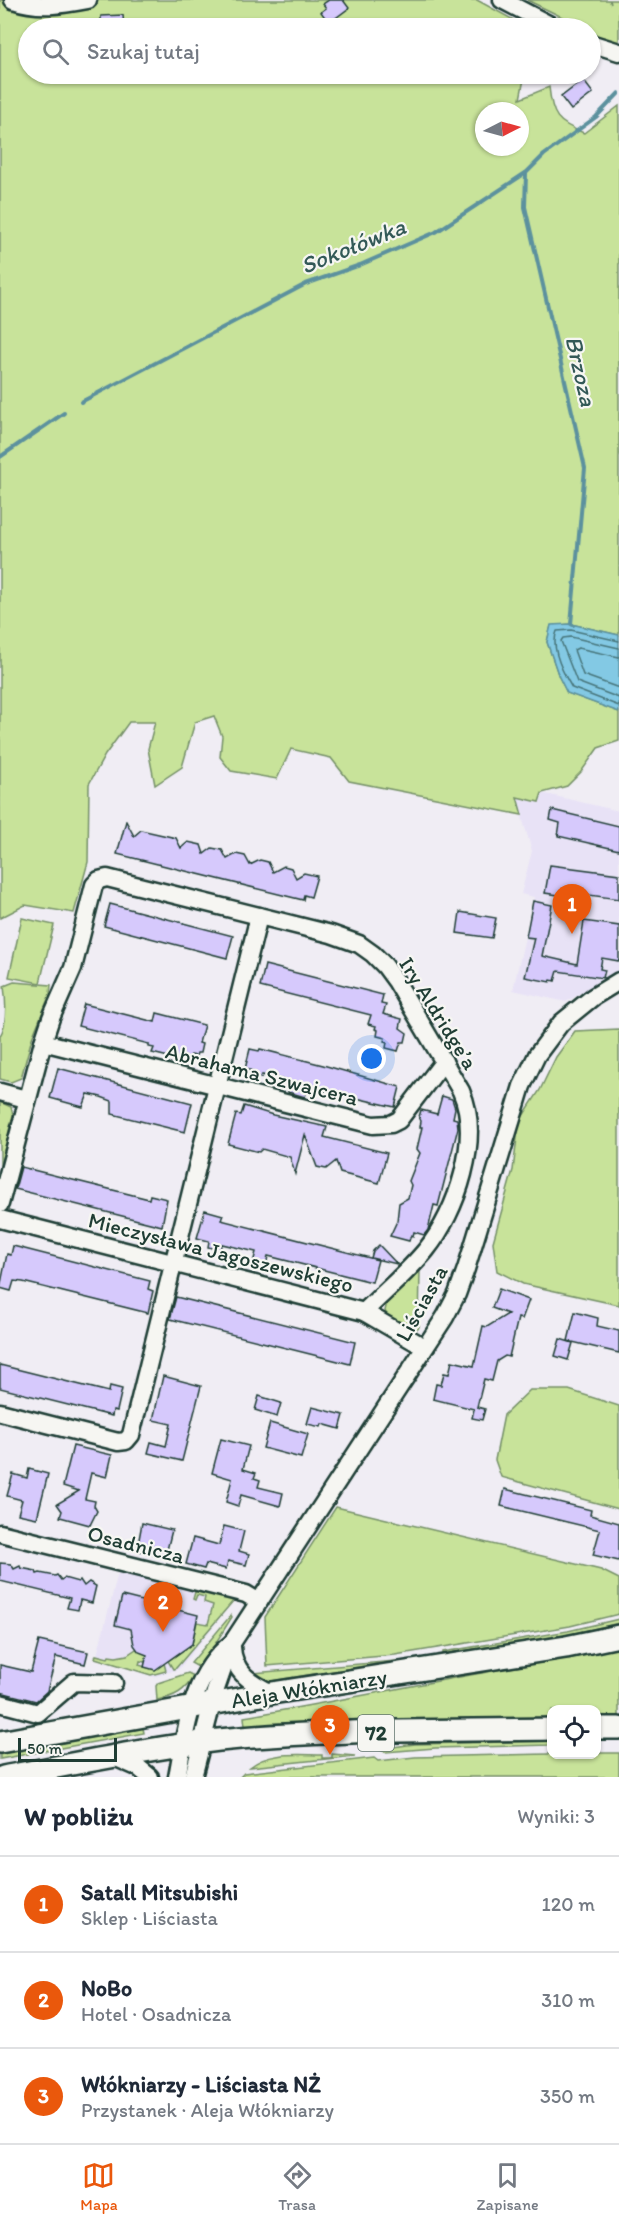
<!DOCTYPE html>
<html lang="pl">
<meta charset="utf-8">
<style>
body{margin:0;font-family:Itim,sans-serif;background:#f6f6f7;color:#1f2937}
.controls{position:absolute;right:18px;bottom:18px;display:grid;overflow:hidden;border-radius:12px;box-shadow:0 2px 4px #0004}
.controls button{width:54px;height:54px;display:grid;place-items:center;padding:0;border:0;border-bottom:2px solid #e0e1e3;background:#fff;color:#1f2937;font:30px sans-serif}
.compass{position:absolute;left:475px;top:102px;width:54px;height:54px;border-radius:50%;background:#fff;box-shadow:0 2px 4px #0004;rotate:84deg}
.scale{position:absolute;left:18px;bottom:15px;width:99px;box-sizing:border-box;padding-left:6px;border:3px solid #1f3d34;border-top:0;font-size:16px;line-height:21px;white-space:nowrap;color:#1f3d34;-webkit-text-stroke:4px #f6f6f2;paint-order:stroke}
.you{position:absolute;left:372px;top:1059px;width:21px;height:21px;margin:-15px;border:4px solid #fff;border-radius:50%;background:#1a73e8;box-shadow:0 0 0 9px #1a73e833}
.badge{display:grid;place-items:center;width:39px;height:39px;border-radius:50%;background:#ea580c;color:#fff;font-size:20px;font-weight:700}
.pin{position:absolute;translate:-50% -50px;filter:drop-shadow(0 2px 3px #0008)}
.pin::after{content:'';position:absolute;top:32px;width:21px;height:18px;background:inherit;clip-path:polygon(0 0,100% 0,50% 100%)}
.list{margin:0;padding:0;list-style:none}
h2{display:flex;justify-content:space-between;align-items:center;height:78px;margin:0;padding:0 24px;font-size:26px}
h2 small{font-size:20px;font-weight:400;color:#747a83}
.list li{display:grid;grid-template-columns:39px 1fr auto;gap:18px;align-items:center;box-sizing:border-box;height:96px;padding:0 24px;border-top:2px solid #e0e1e3}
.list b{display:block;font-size:22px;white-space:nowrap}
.list p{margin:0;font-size:20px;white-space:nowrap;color:#747a83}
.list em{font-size:20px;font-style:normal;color:#747a83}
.icon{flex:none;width:33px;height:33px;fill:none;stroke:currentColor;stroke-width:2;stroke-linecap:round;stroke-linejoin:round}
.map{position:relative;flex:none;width:619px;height:1777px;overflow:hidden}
.search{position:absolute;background:#fff;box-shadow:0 2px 4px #0004;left:18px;right:18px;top:18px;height:66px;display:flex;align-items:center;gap:15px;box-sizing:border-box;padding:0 21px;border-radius:33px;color:#747a83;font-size:22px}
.sheet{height:366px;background:#fff}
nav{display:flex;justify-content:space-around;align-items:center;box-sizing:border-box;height:84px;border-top:2px solid #e0e1e3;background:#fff;font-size:16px;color:#747a83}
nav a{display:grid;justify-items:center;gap:3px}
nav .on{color:#ea580c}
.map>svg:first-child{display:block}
.built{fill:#e8e2f6}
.green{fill:#c8e39a;stroke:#749067;stroke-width:1.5;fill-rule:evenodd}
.water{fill:#83c9e4;stroke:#5b919e;stroke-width:1.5}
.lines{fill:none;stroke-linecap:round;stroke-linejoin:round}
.shore{stroke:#47757a;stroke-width:1.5}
.stream{stroke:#5b919e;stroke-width:4}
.building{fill:#d6c9fc;stroke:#1f3d34;stroke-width:1.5}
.minor-casing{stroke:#1f3d34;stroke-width:21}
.major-casing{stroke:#1f3d34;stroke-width:26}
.minor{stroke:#f6f6f2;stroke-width:16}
.major{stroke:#f6f6f2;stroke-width:21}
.labels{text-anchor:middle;stroke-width:4.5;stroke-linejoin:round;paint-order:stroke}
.shield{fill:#f6f6f2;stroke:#60746d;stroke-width:1.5}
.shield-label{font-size:21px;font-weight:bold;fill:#1f3d34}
.street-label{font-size:22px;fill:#1f3d34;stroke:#f6f6f2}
.water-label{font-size:24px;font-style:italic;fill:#335957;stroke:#f6f6f2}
</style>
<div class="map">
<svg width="619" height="1777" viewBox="0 0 619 1777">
<rect width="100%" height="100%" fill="#f0edf4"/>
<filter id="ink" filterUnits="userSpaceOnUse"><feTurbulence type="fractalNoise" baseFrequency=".0167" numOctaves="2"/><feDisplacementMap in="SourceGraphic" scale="12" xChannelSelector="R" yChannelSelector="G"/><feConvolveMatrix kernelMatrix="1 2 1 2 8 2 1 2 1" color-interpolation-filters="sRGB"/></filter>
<g filter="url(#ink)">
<!-- built -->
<g class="built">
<path d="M542,793L619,811V970L566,1002L513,990L534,897L521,894L532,851L516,797Z"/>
<path d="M119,1569L237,1597L179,1669L154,1677L96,1659Z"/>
</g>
<!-- green -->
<g class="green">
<path d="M0,0H477L528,28H28V74H525L520,99L549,87C552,116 557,123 584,133L619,106V635L571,624L551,626L547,642L559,677L567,693L619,712V741L598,748L581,772L567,786L542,793L539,802L517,797L522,815L349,781L331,758L291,749L277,779L231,771L220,757L222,736L214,716L195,722L182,767L155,785L148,749L155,722H129L105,755L89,784L88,862L74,913L25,905L0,918ZM484,111H520V147H484Z"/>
<path d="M527,0H609L611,4L610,0H619V45L605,42L591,35L590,28H578L562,17Z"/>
<path d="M22,918L54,925L40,983L9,977Z"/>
<path d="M14,982L51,985L50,994L32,1038L21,1078L11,1082L0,1079V1036C8,1023 6,1001 4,986Z"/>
<path d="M619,1029V1305L523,1284L497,1271L493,1242L513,1170L519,1122L540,1090L556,1057L575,1031Z"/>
<path d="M0,1102L11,1107L13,1115L0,1167Z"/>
<path d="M417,1268L420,1270L419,1327L414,1331L388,1317L385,1311L388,1297Z"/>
<path d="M530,1390H569L619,1406V1509L501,1477L495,1460L504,1415Z"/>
<path d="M336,1507L601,1570L619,1579V1614L570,1626L395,1655L267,1666L265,1617Z"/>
<path d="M197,1591L234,1600L176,1668L173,1669L168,1661L192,1644L197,1622L208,1624L213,1605L204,1602L205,1597L197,1595L195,1600L193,1599L195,1592Z"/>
<path d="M231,1615L232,1617L200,1668L191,1663Z"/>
<path d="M619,1619V1623L571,1634L443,1654V1652L568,1631Z"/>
<path d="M619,1647V1716H597L596,1710H552L551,1717L342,1721L245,1726L244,1717C327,1703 409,1686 492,1671C535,1663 577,1659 619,1647Z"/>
<path d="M136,1649L147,1654L145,1662L140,1661L139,1665L155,1670L164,1663L166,1671L151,1675L95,1658L96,1655L108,1658L109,1656L116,1657L127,1655Z"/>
<path d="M396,1661L271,1681L260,1678L252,1673Z"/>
<path d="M188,1673L194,1676C185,1691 175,1697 157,1700L156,1686L158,1683Z"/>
<path d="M143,1728L144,1733L0,1759V1754Z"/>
<path d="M552,1741L551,1745L435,1748L385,1752L378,1749L415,1744Z"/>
<path d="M597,1753H619V1777H240L244,1773L374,1758L378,1761L415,1757Z"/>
<path d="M332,1754L355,1756L250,1767C269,1751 299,1755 322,1755V1758H332Z"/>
</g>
<!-- water -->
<path class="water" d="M571,624L619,635V712L567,693L559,677L547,642L551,625Z"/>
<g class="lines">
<!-- shore -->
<g class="shore">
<path d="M619,641L571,630L557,631C550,648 563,673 572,688L619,706"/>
<path d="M619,648L571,637L563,638L561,641L577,682L619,698"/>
<path d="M619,657L578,648L574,650L583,675L619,688"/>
</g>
<!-- stream -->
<g class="stream">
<path d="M526,173L525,207L585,468L571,624L573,625"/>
<path d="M81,402L306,284L360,265L436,232L527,172L544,155L596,117L619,93"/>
<path d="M0,457L64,413"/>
</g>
</g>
<!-- building -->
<g class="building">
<path d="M329,0H343L349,8L329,23L321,12L326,8L323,4Z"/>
<path d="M123,15L124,28H101V16Z"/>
<path d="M583,80L593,93L571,110L561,97Z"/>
<path d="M552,810L619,826V850L558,836L560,823L550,820Z"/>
<path d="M126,821L134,836L141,830L176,838L181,848L188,842L201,845L204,854L212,848L222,850L227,859L236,854L245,856L250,865L260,860L268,862L273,872L284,866L291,868L296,878L304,873L317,876L311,897L304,895L303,900L117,854Z"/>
<path d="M550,865L619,874V899L566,892L565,896L545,893Z"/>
<path d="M533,901L552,905L542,956L577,964L584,921L619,926V961L602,958L600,969L605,970L603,978L558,971L555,981L551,980L550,982L525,977L534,938L526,937Z"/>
<path d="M110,904L233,936L227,958L104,926Z"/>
<path d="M460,912L496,918L492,938L457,933Z"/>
<path d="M265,965L383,995L381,1004L386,1005L383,1014L402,1019L400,1028L407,1033L405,1042H401L398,1051L386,1048L387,1042L384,1041L385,1038L377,1036L378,1030L375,1029L376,1026L368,1024L371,1015L260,987Z"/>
<path d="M84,1004L155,1022L157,1013L204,1025L199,1043L202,1044L200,1053H197L196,1056L191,1055L189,1062L152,1053L154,1048L149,1047V1044L78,1026Z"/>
<path d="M250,1049L259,1051L260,1049L323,1065L400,1087L395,1107L308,1087L305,1097L288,1092L290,1084L287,1081L262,1075L261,1078L251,1076L253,1071L245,1069Z"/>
<path d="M58,1068L192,1103L185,1132L112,1114V1101L101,1097L88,1094L83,1107L50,1098Z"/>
<path d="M442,1096L452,1099L455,1108L453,1118L457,1119L458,1128L438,1206L434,1205L428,1230L424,1235L414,1232L413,1236L411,1235L409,1241L390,1236L397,1221L399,1203L408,1198L411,1185L409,1181L420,1153L417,1149L422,1127H420L421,1121L419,1117L421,1110L437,1114Z"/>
<path d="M244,1106L273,1115L327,1127L324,1137L387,1153L379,1183L340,1173L336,1161L326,1169L317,1167L305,1135L295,1174L290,1157L262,1149L259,1152L228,1144L236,1114L241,1115Z"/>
<path d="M21,1167L149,1199L150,1195L167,1199L162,1226L15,1189Z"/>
<path d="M205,1210L223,1215L221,1220L378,1260L372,1282L268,1256L266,1266L253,1263L256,1252L222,1244L220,1250L208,1247L209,1241L197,1238Z"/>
<path d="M379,1245L397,1264L371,1258L373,1251Z"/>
<path d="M13,1246L150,1281L148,1289L153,1291L148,1313L23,1282L14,1281L11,1291L0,1288L7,1254L11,1255Z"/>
<path d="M499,1289L529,1300L522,1319L518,1318L509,1357L505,1356L497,1361L492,1381L484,1379L477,1407L485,1409L482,1420L472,1418L474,1409L433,1399L436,1384L441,1385L444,1373L449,1374L452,1361L474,1366L483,1326L487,1327L508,1314L492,1308Z"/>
<path d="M176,1297L355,1342L350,1364L170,1319Z"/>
<path d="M575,1312L598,1318L597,1326L619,1331V1353L568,1341Z"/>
<path d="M560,1339L573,1343L568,1360L555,1356Z"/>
<path d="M0,1365L109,1392L110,1386L122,1389L117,1411L113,1410L112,1416L0,1388Z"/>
<path d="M163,1376L201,1386L182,1461L148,1453L151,1442L166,1446L171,1424L153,1420Z"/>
<path d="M259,1396L281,1403L277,1417L255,1410Z"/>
<path d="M312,1407L344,1415L340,1429L322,1424L321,1427L307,1424Z"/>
<path d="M270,1423L308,1434L301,1458L263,1448Z"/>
<path d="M221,1439L249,1446L243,1469L256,1473L254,1478L260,1480L258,1487L283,1493L280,1506L241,1495L238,1506L226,1502L232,1479L212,1473Z"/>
<path d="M73,1446L112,1455L107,1477L91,1473L85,1499L95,1501L94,1506L97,1511L90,1525L60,1517L62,1511L57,1504L79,1491L63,1486Z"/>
<path d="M29,1469L48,1474L37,1518L18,1514L22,1500L7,1496L13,1474L27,1478Z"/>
<path d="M505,1489L591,1510L590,1515L619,1523V1561L593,1555L600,1530L501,1506Z"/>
<path d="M142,1523L172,1530L165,1558L137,1550Z"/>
<path d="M224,1526L244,1531L239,1551L249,1554L246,1565L228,1561L226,1569L206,1564L204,1569L186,1564L193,1538L219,1545Z"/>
<path d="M0,1563L11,1564L14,1569L20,1566L21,1568L36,1571L37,1574L40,1573L55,1576L57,1575L61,1580L64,1578L78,1582L80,1580L84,1586L89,1582L96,1586L92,1603L80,1600L78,1610L67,1608L70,1598L0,1581Z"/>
<path d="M122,1596L198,1615L192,1644L155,1670L144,1667L147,1655L139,1652L134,1645L131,1629L115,1625Z"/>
<path d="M39,1641L88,1652L85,1664L56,1657L47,1691L36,1701L0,1692V1665L31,1672Z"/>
</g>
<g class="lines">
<!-- minor casing -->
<g class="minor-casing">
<g id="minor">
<path d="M13,0C39,9 62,5 88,0"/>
<path d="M502,0L556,28"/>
<path d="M590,43L619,52"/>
<path d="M43,1042L373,1125L391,1124L399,1120L444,1061"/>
<path d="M0,1092L26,1099"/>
<path d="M0,1204L43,1042L51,1018L73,968L94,885L99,880L107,878L331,934L359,944L373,954L385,966L396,981L461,1091C482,1138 457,1212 426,1250C408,1272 384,1292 364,1312"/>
<path d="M0,1219L364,1312L424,1347"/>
<path d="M0,1412L118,1442L126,1441L131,1435L259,916"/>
<path d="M0,1533L246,1594L259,1602"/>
<path d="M232,1647C233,1672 251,1683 272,1693"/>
<path d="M0,1703L38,1713L74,1682L114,1683"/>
<path d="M114,1757L139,1768L150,1777"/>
<path d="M177,1777C186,1730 191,1674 232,1643"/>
<path d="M193,1777L215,1692L232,1643L445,1317L457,1294L466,1269L522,1086L537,1055L561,1023L593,997L619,981"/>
</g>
</g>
<!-- major casing -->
<g class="major-casing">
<g id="major">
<path d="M596,1728H619"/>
<path d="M0,1742L272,1693L566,1647L619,1636"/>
<path d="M3,1777C75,1764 147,1748 219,1740C329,1729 441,1731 552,1729"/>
</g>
</g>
<!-- minor -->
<use href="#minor" class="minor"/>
<!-- major -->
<use href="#major" class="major"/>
</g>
</g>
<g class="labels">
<!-- shield labels -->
<rect class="shield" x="358" y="1715" width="36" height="36" rx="4.5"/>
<g class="shield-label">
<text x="376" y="1740">72</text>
</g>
<!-- street labels -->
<g class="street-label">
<text transform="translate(439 1013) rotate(58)" y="8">Iry Aldridge’a</text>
<text transform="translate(262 1074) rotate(14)" y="8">Abrahama Szwajcera</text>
<text transform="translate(221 1252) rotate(14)" y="8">Mieczysława Jagoszewskiego</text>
<text transform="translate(421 1303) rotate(-61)" y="8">Liściasta</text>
<text transform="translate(136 1544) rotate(14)" y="8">Osadnicza</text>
<text transform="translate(309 1688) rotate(-9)" y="8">Aleja Włókniarzy</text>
</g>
<!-- water labels -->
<g class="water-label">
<text transform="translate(353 246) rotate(-22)" y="8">Sokołówka</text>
<text transform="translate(581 371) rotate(77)" y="8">Brzoza</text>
</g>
</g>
</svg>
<div class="controls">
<button><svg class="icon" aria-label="locate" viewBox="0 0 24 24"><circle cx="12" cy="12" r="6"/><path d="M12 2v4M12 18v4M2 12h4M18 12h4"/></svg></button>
</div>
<svg class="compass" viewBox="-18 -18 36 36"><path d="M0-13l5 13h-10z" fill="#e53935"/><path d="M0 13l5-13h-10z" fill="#747a83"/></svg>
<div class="scale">50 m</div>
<div class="you"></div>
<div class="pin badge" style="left:572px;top:934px">1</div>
<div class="pin badge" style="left:163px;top:1632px">2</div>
<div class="pin badge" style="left:330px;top:1755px">3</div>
<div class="search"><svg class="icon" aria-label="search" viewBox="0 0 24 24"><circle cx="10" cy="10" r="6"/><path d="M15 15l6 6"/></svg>Szukaj tutaj</div>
</div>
<section class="sheet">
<h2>W pobliżu<small>Wyniki: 3</small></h2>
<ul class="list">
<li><span class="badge">1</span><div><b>Satall Mitsubishi</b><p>Sklep · Liściasta</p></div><em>120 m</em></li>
<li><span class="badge">2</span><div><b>NoBo</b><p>Hotel · Osadnicza</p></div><em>310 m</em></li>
<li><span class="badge">3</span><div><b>Włókniarzy - Liściasta NŻ</b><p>Przystanek · Aleja Włókniarzy</p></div><em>350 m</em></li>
</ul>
</section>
<nav>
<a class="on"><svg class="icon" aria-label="map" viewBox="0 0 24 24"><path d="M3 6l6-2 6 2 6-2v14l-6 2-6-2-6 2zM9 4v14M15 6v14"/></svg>Mapa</a>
<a><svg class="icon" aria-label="directions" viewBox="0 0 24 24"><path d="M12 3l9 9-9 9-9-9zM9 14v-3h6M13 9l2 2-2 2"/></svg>Trasa</a>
<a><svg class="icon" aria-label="saved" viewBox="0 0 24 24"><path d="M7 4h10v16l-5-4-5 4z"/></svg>Zapisane</a>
</nav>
